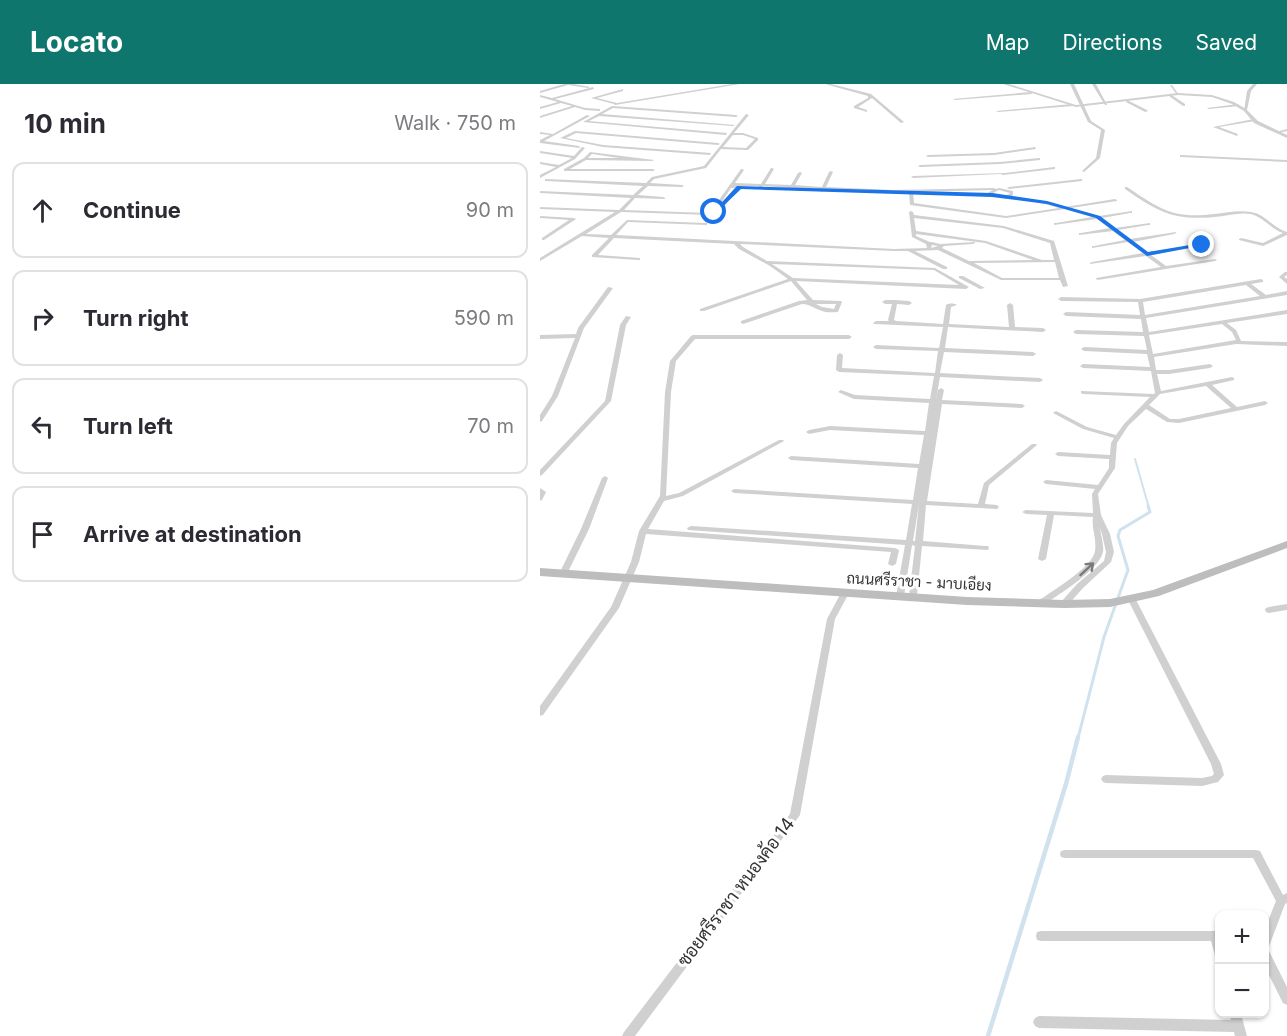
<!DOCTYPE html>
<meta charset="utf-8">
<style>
body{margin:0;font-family:Inter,Sarabun,sans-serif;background:#f2f2f3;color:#2b2b33}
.controls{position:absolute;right:18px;bottom:18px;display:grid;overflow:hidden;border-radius:12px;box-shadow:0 2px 4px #0004}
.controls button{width:54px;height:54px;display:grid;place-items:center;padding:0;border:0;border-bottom:2px solid #e1e1e2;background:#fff;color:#2b2b33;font:30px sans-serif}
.stop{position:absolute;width:18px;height:18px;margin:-14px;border:4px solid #1a73e8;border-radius:50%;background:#fff}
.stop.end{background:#1a73e8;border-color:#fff;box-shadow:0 2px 6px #0008}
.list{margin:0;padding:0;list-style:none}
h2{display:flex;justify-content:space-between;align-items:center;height:78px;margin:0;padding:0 24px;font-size:26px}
h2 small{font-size:20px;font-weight:400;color:#7c7c81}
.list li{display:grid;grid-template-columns:39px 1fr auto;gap:18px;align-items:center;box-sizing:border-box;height:96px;margin:0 12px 12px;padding:0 12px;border:2px solid #e1e1e2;border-radius:12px}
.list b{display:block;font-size:22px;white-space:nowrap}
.list em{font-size:20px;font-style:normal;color:#7c7c81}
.icon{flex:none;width:33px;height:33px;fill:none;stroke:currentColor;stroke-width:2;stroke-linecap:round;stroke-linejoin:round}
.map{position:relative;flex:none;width:747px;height:952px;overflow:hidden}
header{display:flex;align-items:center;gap:36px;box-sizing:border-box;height:84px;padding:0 30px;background:#0f766e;color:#fff}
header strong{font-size:28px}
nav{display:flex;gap:33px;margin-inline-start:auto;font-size:21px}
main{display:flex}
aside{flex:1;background:#fff}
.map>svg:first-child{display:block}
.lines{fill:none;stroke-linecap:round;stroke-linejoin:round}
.stream-far2{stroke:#cfe2ee;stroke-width:2}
.stream-far1{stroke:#cfe2ee;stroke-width:3}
.stream{stroke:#cfe2ee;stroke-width:4.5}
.minor{fill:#d0d0d0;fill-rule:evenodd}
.tertiary{fill:#d0d0d0;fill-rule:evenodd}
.secondary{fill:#bdbdbd;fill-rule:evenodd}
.oneway{stroke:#7a7a7a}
.route{fill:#1a73e8}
.labels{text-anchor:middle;stroke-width:6;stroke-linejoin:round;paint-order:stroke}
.street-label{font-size:15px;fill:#333;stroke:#fff}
.near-street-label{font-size:18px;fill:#333;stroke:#fff}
</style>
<header>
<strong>Locato</strong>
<nav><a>Map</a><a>Directions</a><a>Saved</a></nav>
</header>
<main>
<aside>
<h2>10 min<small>Walk · 750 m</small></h2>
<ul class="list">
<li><svg class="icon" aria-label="ahead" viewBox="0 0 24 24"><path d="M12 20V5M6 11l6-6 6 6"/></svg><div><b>Continue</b></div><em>90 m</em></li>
<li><svg class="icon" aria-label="right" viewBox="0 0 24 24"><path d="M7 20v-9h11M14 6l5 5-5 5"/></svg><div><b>Turn right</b></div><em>590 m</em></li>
<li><svg class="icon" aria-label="left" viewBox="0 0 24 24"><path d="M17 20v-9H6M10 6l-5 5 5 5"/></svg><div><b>Turn left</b></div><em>70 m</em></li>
<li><svg class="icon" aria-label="arrive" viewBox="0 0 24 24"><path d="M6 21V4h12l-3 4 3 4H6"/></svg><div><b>Arrive at destination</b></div></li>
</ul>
</aside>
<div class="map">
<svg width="747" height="952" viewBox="0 0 747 952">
<rect width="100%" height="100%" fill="#fff"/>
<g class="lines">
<!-- stream-far2 -->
<path class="stream-far2" d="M595,375L609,424"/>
<!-- stream-far1 -->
<path class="stream-far1" d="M538,654L564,553L588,486L578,452L580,446L610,428L608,422"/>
<!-- stream -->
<path class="stream" d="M448,952L526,700L538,653"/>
<!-- minor -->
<g class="minor">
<path d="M24,0H34L50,3L48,4L28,1L0,9V7Z"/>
<path d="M192,0H200L75,21L74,20L51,14L83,5V7L57,14L77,19Z"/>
<path d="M285,0H291L331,10L364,38L361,39L332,14L318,23L327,26V28L314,24V22L328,14V12Z"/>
<path d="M530,0H534L551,37L565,46L560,74L544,88L542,87L543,86L556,74L561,46L548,38Z"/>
<path d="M552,0H556L567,21H565Z"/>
<path d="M713,0H717L711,7L707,26L704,27L707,7Z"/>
<path d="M630,1H632L639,11H637Z"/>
<path d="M53,3L54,5L15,15L45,24L60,25V27L45,26L35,23L0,34V32L32,22L21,19L0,25V23L18,18L0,13V11L12,14Z"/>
<path d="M491,8L492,10L415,16L413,15Z"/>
<path d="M630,10L645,20V22H643L629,12Z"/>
<path d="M587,16L607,26L608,27L605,28L586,18Z"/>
<path d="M532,20L533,22L458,28L456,27Z"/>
<path d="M698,20L699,22L669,25L667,24Z"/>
<path d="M72,22L196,31L198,32L196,33L73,24L62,30L195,41L193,42L59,32L49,37L187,49L186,51L43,38Z"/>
<path d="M206,30L209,31L194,49H203L218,54V56L208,66L181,65L166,84L114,95L110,99L142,101L144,102L142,103L108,102L98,111L123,113L125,114V115L95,114L84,126L168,129L172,126L201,85H202L204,86L195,99L221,100L231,84H232L234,85L225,100L251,101L258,89L260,88L262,89L255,101L282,103L289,88L291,87L293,88L286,103L354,106L454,104L456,105L459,104L473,107V111L470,113L507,118L525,123L575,115L577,116V117L531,124L559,132L592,127V129H590L562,134L575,144L610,139V141H608L578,146L590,155L636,148V149L634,150L593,158L608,168L662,160L664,161L662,162L611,171L626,182L675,175L677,176L675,177L558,196L556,195V194L621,183L606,172L550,180V179L552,178L603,169L588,158L552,164V162H554L585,156L573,147L539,151V149H541L570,144L557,135L514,141V139H516L552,133L525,125L466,134L370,121L369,108L285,105L282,108L280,107L281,105L254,104L251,106L249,105L250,104L223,102L220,105L218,104L219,102H203L202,103H199L183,124L171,131L81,128L46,150L71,151L87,136L165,139H167V141L88,138L76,151L354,165L387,164L386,160L372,153L369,128L371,127L373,128L374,131L464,142L514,157L528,202L523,203L520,196H461L398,166L375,167L407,183V185H403L368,167H354L200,160L203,163L227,177L395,184L429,203L426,205L256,197L273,216L301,217L302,218L298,228C292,228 287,229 282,227C273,224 270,220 262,220L203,240L201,239V237L259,217L267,216L251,197L164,227H160V225L248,195L230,182L199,165L194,160L74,154L58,171L100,174V176H98L52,173V171L69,154L42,152L0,177V174L75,128L0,125V123L79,126L91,114L0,109V107L93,111L103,102L6,97H5V95L106,99L112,93L164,82ZM193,51H203L215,55L206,64L183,63ZM191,104H195L179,122ZM453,106L449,108L448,110L435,109L433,110L435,111C462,113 492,116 519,124L466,132L374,119L373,108ZM459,106L470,109L469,110L465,112L453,109ZM374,134L463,144L510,159L514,176H502L446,157L376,147ZM376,150L445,159L493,176L429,177L402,164L404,162L433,160L435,159V158L400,160L392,158H390L376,152ZM392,161L398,162L391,164ZM515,178L519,194H462L434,179ZM232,180L394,186L419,201L253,194ZM276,220H296L294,225L282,223Z"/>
<path d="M47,31L50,32L4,57L39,62L40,64L0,59V56L10,51L0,50V48L13,50Z"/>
<path d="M714,35L715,37L679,43L698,50L697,52L673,43Z"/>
<path d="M747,45V47L738,49L736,48Z"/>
<path d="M35,47L178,59L180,60L178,61L36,49L26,54L63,61L171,69L170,71L63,63L20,54Z"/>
<path d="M42,63L45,64L35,75L0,94V91L16,83L0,80V78L19,81L32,74L0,69V67L34,72Z"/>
<path d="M495,63L496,65L454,71L388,73L386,72L388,71L454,69Z"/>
<path d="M50,68L114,76L112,77L46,76L30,85H113L115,86L113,87H24V85L44,74ZM52,70L79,74H48Z"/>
<path d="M640,71L747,76V78L641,73H640Z"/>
<path d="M499,74H500V76L460,80L380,83L378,82L380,81L460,78Z"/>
<path d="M514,83H515V85L463,91L461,90L373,94L371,93L373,92L465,89Z"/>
<path d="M541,95H542V97L469,105L467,104L469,103Z"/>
<path d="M585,103H587C620,125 633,135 674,130C686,129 698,126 711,128C725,130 733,144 747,148V151L723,162L699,156V155L701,154L723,159L743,149C731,145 723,133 711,130C700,128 686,132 674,133C633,137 617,127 585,105Z"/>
<path d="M0,132L34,134L36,135L4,156H2V154L29,136L0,134Z"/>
<path d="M745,188H747V191L744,193L747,195V200L739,193Z"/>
<path d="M419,192H423L445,204L440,205L419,194Z"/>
<path d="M721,195L723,196V198L711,200L726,211L747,207V211L606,234L609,248L747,226V230L687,239L696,246L701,257L747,258V262L696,260L614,273L616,286H629L670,280L673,282L670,284L629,290H617L621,307L692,293L694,294V296L672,301L697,323L725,317L728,319L725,321L639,339L627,338L606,325L588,342L577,359L575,384L558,410L561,431L570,450L574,468L571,478L543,504L527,522H521L520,520L521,518L537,500L564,477L566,468L562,450L560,444C561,452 564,460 563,468C559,486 519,510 504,521H498L497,519L498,517C512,507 553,483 555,467C557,455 551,444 553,433L514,431L506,475L502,477L498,475L507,431L486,430L482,428L486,426L553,429L552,410L555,405L506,400L503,398L506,396L558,401L569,384V375L518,372L515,370L518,368L570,371L571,359L574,354L543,345L513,329L516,327L518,328L547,343L576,351L584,340L610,313L543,310L541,309V307L614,310L615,309L611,287L543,284L540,282L543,280L610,283L607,270L544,267L541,265L544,263L607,266L604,252L536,250L533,248L536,246L603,248L601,235L526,232L523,230L526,228L600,231L598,218L521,217L518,215L521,213L600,215ZM706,201L720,212L605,231L603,218ZM682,240L692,248L696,256L613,270L609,251ZM666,302L691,324L639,335H630L609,321L620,310Z"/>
<path d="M68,203L73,204L44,244L18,312L2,337L0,338V331L12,312L35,254L0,255V251L36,250L38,244Z"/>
<path d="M355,216L369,217L372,219L369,221L357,220L354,236L356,237L403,240L406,221C409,219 414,219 417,221L411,223L409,240L469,243L467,221L470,219L473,221L475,243L503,244L506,246L503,248L408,243L405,264L493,268L496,270L493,272L404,268L400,289L500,294L503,296L500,298L400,293L396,316L398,306L401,304L404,306L402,316L482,320L485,322L482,324L402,320L387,417L438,420L444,399L492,360H496L497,361L449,401L445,420L457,421L459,423L457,425L386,421L383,457L445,462H448L449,464L448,466L382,462L377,512L373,515L369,512L375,462L372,461L364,512L360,515L356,512L365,461L148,446L147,444L151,442L366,456L372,420L194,409L191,407L194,405L373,416L378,384L251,376L248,374L251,372L379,380L384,351L290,346L269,350L266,348L269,346L290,342L385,347L389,319L314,315L298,308L301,306L315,311L390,315L394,292L299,288L296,286L297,271L300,269L303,271L302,284L395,289L398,267L336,265L333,263L336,261L399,264L403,243L334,240L333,239L336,237H349L348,236L352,220H345L342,218L345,216ZM379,420L375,457H373Z"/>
<path d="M86,232L91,233L86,241L71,317L2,391L0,392V386L65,317L80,241Z"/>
<path d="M153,251H309L312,253L309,255H155L136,277L131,308L126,412L139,409L239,356H243L244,357L143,412L124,417L108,445L355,464L359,466L356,480L352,482L348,480L351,468L106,450L99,478L79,524L3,631L0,632V622L71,523L91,478L99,447L120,412L125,308L130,277L151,252Z"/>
<path d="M65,392L68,394L49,445L27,490L26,492H20L19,490L41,445L62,394Z"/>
<path d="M0,404L6,408L2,416L0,417Z"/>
<path d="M305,506L309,509L295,535L260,731L95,952H82L84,948L250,730L287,535L302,507Z"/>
<path d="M591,511L595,514L681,680L684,691L678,698L662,702L566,699L563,698L561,695L563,692L566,691L662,694L672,692L674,690L671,680L587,514Z"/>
<path d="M747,520V526L729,529L726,528L725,526L726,524L729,523Z"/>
<path d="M525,766H716L720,767L743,811L747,809V819L745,820L728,865L747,903V921L743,919L724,881V847L736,817L713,774H525L521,773L520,770L521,767Z"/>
<path d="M501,847H680V876L676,875L671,857H501L497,856L496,852L497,848Z"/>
<path d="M689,930H701L707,952H695L694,948L499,944L495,942L493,938L495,934L499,932L691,936Z"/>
</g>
<!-- tertiary -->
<path class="tertiary" d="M463,0H469L536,21L638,9L672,11L694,18L706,25L718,37L747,51V54L714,39L704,27L692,20L672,13L638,11L536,23Z"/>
<!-- secondary -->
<path class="secondary" d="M747,457V464L619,512L570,523L524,524L427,521L0,492V484L427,513L524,516L570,515L613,506Z"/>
</g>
<!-- one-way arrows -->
<defs><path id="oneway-shaft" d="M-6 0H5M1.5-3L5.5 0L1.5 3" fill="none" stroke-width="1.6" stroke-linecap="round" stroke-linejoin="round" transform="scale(1.5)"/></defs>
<use class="oneway" href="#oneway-shaft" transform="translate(547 485) rotate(-43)"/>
<!-- route -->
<path class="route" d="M197,102L452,109L507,117L560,132L608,168L662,159L665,161L607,172L556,134L507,120L452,113L201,105L176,129H172Z"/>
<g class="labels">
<!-- street labels -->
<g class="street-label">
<text transform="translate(379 498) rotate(3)" y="5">ถนนศรีราชา - มาบเอียง</text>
</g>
<!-- near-street labels -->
<g class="near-street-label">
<text transform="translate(196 808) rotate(-53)" y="6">ซอยศรีราชา หนองค้อ 14</text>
</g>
</g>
</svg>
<div class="controls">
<button>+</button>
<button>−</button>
</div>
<div class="stop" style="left:174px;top:128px"></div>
<div class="stop end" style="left:662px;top:161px"></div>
</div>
</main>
